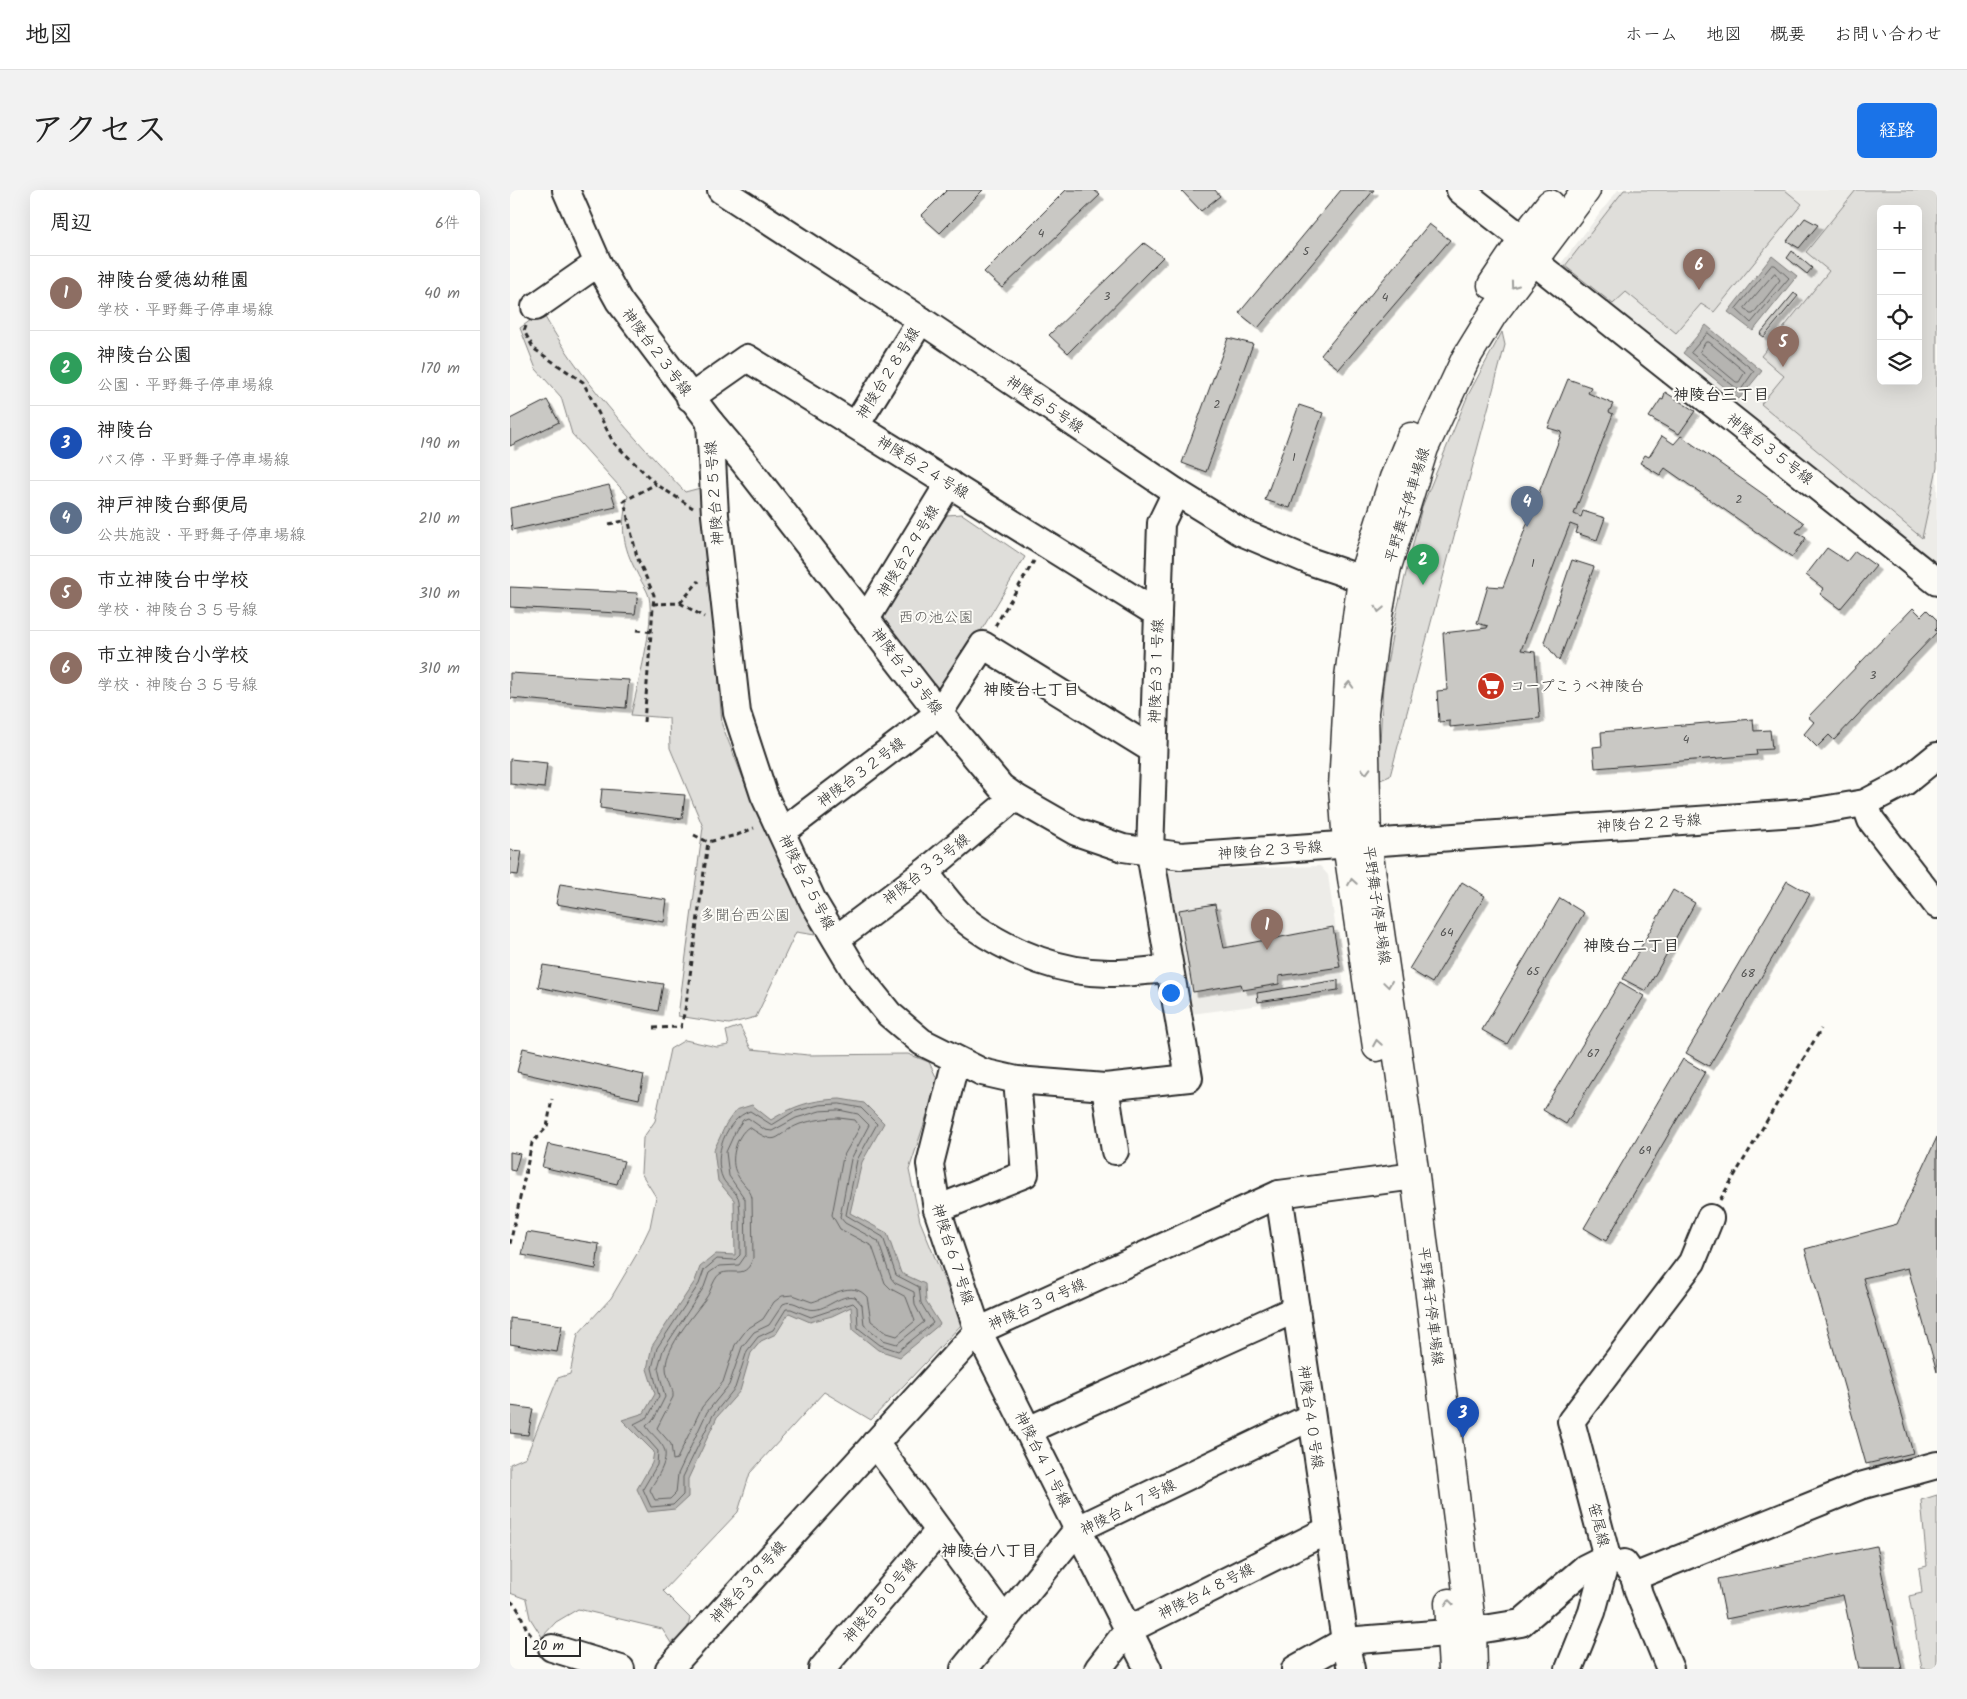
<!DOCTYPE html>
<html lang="ja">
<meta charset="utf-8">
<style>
body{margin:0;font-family:Kalam,"Klee One",sans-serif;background:#f2f2f2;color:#222}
.controls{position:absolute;right:15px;top:15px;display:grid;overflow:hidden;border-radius:8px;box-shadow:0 5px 20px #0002}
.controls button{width:45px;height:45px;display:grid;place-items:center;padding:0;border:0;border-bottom:1px solid #e0e0e0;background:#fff;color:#222;font:25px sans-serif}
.scale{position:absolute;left:15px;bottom:12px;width:56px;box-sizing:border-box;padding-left:5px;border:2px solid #2b2b2b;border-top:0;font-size:14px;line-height:18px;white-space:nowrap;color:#2b2b2b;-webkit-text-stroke:4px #fdfcf7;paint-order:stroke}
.you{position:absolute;left:660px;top:802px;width:18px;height:18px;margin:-12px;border:4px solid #fff;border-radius:50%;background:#1a73e8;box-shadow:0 0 0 8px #1a73e833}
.badge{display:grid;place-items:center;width:32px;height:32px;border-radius:50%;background:#1a73e8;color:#fff;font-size:16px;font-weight:700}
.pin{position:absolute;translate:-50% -41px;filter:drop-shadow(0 1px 2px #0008)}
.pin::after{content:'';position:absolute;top:26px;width:18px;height:15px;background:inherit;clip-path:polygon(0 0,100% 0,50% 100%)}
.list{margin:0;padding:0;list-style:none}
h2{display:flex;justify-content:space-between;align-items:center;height:65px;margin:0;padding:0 20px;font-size:21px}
h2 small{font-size:16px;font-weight:400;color:#767676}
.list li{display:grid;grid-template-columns:32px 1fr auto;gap:15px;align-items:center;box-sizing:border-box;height:75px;padding:0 20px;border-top:1px solid #e0e0e0}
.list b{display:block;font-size:19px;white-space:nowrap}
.list p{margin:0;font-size:16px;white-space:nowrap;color:#767676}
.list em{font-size:16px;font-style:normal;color:#767676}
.icon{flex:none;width:28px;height:28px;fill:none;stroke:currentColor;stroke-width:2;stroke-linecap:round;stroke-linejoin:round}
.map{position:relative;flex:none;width:1427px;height:1479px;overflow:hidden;border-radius:8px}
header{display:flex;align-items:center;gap:30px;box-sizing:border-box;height:70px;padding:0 25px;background:#fff;border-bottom:1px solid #e0e0e0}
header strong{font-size:24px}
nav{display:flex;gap:28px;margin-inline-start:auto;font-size:18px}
.intro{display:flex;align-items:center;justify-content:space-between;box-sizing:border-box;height:120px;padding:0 30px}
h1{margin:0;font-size:35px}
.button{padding:12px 22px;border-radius:8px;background:#1a73e8;color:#fff;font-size:18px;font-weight:700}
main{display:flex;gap:30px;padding:0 30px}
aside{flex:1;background:#fff;border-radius:8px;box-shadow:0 5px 20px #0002}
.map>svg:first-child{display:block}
.built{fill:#edece8;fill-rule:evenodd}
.green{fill:#dfdeda;stroke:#858482;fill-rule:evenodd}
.water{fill:#b5b4b1;stroke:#7e7d7b}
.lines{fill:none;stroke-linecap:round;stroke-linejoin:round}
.shore{stroke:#626261;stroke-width:1}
.building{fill:#c9c8c4;stroke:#2b2b2b;filter:url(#shadow)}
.minor-casing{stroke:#2b2b2b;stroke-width:30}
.major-casing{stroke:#2b2b2b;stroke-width:31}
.path{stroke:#2b2b2b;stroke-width:3;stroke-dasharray:5 4;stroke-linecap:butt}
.minor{stroke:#fdfcf7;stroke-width:26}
.major{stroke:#fdfcf7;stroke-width:28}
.oneway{stroke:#9e9e9b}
.labels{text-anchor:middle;stroke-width:4;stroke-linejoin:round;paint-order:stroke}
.number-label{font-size:12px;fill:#525251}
.street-label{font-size:15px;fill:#2b2b2b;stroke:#fdfcf7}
.park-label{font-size:15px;fill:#585857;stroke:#fdfcf7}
.poi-label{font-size:15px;fill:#2b2b2b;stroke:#fdfcf7;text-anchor:start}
.neighbourhood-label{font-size:16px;font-weight:bold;fill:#2b2b2b;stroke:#fdfcf7}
</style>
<header>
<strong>地図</strong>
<nav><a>ホーム</a><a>地図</a><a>概要</a><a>お問い合わせ</a></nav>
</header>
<div class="intro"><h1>アクセス</h1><a class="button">経路</a></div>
<main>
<aside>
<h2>周辺<small>6件</small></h2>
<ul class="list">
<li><span class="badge" style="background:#8d6e63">1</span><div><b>神陵台愛徳幼稚園</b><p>学校 · 平野舞子停車場線</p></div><em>40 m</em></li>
<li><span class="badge" style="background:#2e9e5b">2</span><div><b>神陵台公園</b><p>公園 · 平野舞子停車場線</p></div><em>170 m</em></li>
<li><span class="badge" style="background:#1a4fb4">3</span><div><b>神陵台</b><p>バス停 · 平野舞子停車場線</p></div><em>190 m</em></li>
<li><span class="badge" style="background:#5c6f8a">4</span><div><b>神戸神陵台郵便局</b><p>公共施設 · 平野舞子停車場線</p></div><em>210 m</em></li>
<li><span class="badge" style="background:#8d6e63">5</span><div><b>市立神陵台中学校</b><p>学校 · 神陵台３５号線</p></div><em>310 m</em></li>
<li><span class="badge" style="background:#8d6e63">6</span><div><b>市立神陵台小学校</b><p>学校 · 神陵台３５号線</p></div><em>310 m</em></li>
</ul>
</aside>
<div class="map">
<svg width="1427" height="1479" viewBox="0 0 1427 1479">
<defs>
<filter id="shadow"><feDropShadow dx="4.5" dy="4.5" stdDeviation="0" flood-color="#0004"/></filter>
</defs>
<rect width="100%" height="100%" fill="#fdfcf7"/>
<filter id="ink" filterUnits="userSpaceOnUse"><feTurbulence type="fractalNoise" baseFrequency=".02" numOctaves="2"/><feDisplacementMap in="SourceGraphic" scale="10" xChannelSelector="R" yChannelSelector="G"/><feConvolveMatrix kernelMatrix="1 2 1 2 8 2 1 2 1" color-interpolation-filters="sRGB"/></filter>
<g filter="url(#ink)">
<!-- built -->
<g class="built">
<path d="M1108,0H1427V381L1050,75ZM1371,19H1408V191H1371Z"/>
<path d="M810,676L818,685L835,804L681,824L655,686L660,681Z"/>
</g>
<!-- green -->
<g class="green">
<path d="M1114,0H1275L1292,14L1204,122L1191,114L1166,143L1116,102L1103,114L1055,76Z"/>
<path d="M1346,0H1427V278L1412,348L1251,214L1274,186L1251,166L1319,81L1296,62ZM1371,19H1408V191H1371Z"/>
<path d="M32,122C70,189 122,246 175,302L194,297L212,535L248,626L305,745L286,742L246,827L219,834L168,826L193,637L160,558L159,528L121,525C127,497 145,433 139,407C137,399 130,390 127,383C112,355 110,336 118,306L62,244L51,207L26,179L10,138Z"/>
<path d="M992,142L995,155L880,586L868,591L873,496L886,424L912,317L958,205Z"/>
<path d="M452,324L515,367L437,498H422L376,439L374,424L437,325Z"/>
<path d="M230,836L241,859L298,865L398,864L419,872L428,891L399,980L410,1031L452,1134L361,1230L314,1202L240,1283L228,1322L153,1401L180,1428L176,1445L161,1453L152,1439L68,1419L46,1432L32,1447L20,1428L16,1409L0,1403V1274L16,1267L48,1188L60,1184L68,1144L101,1108L128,1062L140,1037L146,1007L131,983L133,948L145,931L160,859L175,850L207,857L219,855L216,841Z"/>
<path d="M1427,1305V1479H1412L1399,1406L1412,1403L1409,1378L1417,1376L1411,1310Z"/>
</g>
<!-- water -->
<g class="water">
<path d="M1262,66L1287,86L1243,141L1218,122Z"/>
<path d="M1196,135L1252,181L1229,209L1173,163Z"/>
<path d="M330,909L354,913L374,933L352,972L340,1023L377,1043L391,1083L415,1094L416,1112L430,1134L390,1167L368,1160L343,1140L341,1117L322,1126L300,1132L279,1123L266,1144L251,1151L241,1163L230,1201L207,1227L178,1289V1307L165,1319L138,1322L127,1299L142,1273L144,1262L112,1230L134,1223L145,1204L137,1179L142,1156L185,1091L190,1077L206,1064L225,1065L224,1010L208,991L204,960L216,934L226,920L242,915L261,930C285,915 302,910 330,909Z"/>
</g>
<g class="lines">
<!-- shore -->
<g class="shore">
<path d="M1262,75H1265L1279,88L1241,133L1226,119Z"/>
<path d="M1265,83L1270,90L1243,124H1240L1235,118Z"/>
<path d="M1198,143L1244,181L1230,201L1181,163Z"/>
<path d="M1196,152H1199L1235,182L1229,192H1226L1190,162Z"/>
<path d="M330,914L351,918L367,934L347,970L336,1025L373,1047L386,1085L409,1097L411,1113L423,1133L388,1161L370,1155L348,1138L347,1117L343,1113L301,1127L281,1119H276L263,1140L248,1147L237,1161L225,1198L203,1225L173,1287V1305L163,1315L141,1317L133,1299L147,1275L148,1261L124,1234L138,1227L149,1206L142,1178L147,1158L189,1094L194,1080L207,1069L225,1070L230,1065C230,1048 231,1028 229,1011C228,1002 217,997 213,989C202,966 216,929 240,921L262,935L283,922L309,915Z"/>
<path d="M329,920L348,924L359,935L341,969L330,1027L335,1033L368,1051L381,1088L385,1093L404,1102L405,1115L414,1132L387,1154L373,1150L354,1135L352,1115L345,1107C329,1103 315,1123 299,1119C289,1117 283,1109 273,1114L259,1135L244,1142L232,1157L219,1195L197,1222L168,1284L166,1303L160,1309L145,1310L140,1300C146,1288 162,1268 152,1255C148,1248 140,1243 136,1236L144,1229L155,1207L148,1178L153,1160L194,1097L199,1083L209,1076L229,1075L236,1065L235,1009L219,986L216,962L226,940L233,930L238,928L255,940L262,941L286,928L310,921Z"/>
<path d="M329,928L345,930L350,937L333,967L322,1025L330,1039L362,1056L375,1093L381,1099L396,1107L405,1131L387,1146L377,1143L361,1131L357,1107C342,1089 320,1107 302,1112L283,1105L272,1106L264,1112L253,1129L237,1139L225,1155L213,1192L192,1217L167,1269L163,1270L161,1254L147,1238L163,1207C164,1197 156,1188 156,1177C156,1156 184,1125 196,1108C201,1102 204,1085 212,1083C226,1079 236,1089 243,1068L242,1008C240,998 231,993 227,984C219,971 226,945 239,937C271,959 262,945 290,934C303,930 316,928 329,928Z"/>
</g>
</g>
<!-- building -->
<g class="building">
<path d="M437,0H473L430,43L411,26Z"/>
<path d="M556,0H584L590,5L492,98L474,82Z"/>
<path d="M671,0H705L710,6L691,21Z"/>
<path d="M831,0H864L748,138L729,123Z"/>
<path d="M1295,28L1308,35L1289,58L1277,51Z"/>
<path d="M919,34L940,50L829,179L811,165Z"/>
<path d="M634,53L653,67L558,163L539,145Z"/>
<path d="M1282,61L1302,78L1297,84L1277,68Z"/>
<path d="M1284,103L1288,106L1254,147L1250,144Z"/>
<path d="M718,148L743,154L696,282L672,273Z"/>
<path d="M1058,189L1081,197L1078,203L1103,214L1099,222L1103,224L1064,324L1071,327L1073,321L1095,328L1087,350L1066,343L1068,337L1060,334L1011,460L1025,462L1030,528L940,537V531L929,532L927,501L937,500L933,443L977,438L978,436L967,433L978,396L993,397L1052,242L1038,238Z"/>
<path d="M1155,202L1185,221L1169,244L1139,227L1151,209L1153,210Z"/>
<path d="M37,210L49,232L0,256V229Z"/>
<path d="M789,215L813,223L780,318L755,310Z"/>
<path d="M1152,246L1164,254L1171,246L1294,333L1286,342L1296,348L1282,367L1155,278L1150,285L1130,273L1135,265L1139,267Z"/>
<path d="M99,295L106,317L2,340L0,318Z"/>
<path d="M1317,358L1337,371L1345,361L1366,376L1330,419L1310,404L1314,399L1296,385Z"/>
<path d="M1062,370L1084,377L1049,471L1034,452Z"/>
<path d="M0,397L128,403L125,424L0,417Z"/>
<path d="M1403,418L1411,426L1417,420L1427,430V438L1425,440L1427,442L1324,550L1319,545L1307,557L1294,544L1304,532L1298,527Z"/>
<path d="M0,483L119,490L116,518L0,508Z"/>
<path d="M1243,529L1244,541L1260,540L1262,559L1246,560L1247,565L1085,578L1083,557L1092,556L1091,542Z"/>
<path d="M0,569L37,573L34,598L0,594Z"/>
<path d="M92,599L175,605L172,629L90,618Z"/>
<path d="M0,660L12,661L8,685L0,684Z"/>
<path d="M1277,691L1300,704L1199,876L1176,863Z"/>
<path d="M952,692L975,706L922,793L899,779Z"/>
<path d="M50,694L157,710L154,732L46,714Z"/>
<path d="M1163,700L1185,713L1136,801L1113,789Z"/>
<path d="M1050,708L1074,723L997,854L972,840Z"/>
<path d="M705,714L714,758L823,737L830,777L769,786V794L733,800L731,794L683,802L669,720Z"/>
<path d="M33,775L153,794L148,821L28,797Z"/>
<path d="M828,790V800L748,812L747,803Z"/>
<path d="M1110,792L1134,806L1056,934L1033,920Z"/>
<path d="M13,858L134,885L129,909L7,882Z"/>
<path d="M1173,869L1195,882L1096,1051L1074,1038Z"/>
<path d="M1427,947V1182L1398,1078L1353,1088L1403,1263L1356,1274L1295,1059L1387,1034Z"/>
<path d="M38,954L114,971L107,994L32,977Z"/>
<path d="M0,962L10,964L5,981L0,980Z"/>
<path d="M17,1042L89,1054L86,1079L12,1065Z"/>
<path d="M0,1128L52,1135L47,1162L0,1154Z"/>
<path d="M0,1216L23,1219L18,1245L0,1243Z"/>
<path d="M1366,1356L1392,1479H1349L1333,1405L1216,1429L1208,1389Z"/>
</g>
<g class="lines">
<!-- minor casing -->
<g class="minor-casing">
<g id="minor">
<path d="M56,0L88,73L109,111L200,232L233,271L429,523L491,597L505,607L566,642L613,658L671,666L1300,622L1355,613L1395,592L1427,566"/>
<path d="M211,0L411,130L666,302L731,342L802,372L852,389L874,391"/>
<path d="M950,0L1013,49L1030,59"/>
<path d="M1022,70L1427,392"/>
<path d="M25,117L88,73"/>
<path d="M180,208L237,168L648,424"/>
<path d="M200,232L205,325L227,523L254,605L303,711L346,783L379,824L412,852L472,882L507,890L595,897L679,888L640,663L651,333L666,302"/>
<path d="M346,235L411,130"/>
<path d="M356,429L439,293"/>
<path d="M1355,613L1361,630L1427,715"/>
<path d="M272,642L429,523L473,455L643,560"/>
<path d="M415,682C430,701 444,722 463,736C503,764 554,784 603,783C622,783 641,780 660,779"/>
<path d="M326,749L415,682L505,607"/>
<path d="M446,870L420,974L427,1019L468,1141L638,1479"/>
<path d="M595,897L605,961"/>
<path d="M769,1004L835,1451L841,1479"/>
<path d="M427,1019L515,984L507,890"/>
<path d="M518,1240L786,1119"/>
<path d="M365,1253L494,1429"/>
<path d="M1097,1367L1061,1231L1182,1072L1200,1028"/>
<path d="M1114,1373L1124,1387L1129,1404L1160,1479"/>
<path d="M1124,1387L1350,1296L1427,1275"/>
<path d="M42,1458L111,1479"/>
<path d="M159,1479L468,1141L769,1004L905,986"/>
<path d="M312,1479L428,1342"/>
<path d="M454,1479L568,1339L801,1227"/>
<path d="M588,1479L618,1440L818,1340"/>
<path d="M785,1479L835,1451L962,1441L1011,1433L1075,1378L1097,1367"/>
<path d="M1059,1479L1082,1422L1097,1367"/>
</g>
</g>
<!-- major casing -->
<g class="major-casing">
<g id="major">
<path d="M982,95L1013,49L1040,14"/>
<path d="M867,857L837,654L833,597L839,487L852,389L884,288L901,247"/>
<path d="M939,1413L943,1479"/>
<path d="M963,1479L962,1441L905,986L857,652L854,522L864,447L877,377L914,258L956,168L983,124L1076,0"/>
</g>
</g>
<!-- path -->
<g class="path">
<path d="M16,136L14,141L24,159L73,192L103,252L146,294L183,318"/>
<path d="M99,334L118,330"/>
<path d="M170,413L189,391"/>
<path d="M143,414L170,413L194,427"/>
<path d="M485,436L524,371"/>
<path d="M127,440L143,442"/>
<path d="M134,532L144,405L127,367L114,311L146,294"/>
<path d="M184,645L198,652L227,645L244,638"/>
<path d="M143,838L171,837L176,815L198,652"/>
<path d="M1210,1010L1311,839"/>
<path d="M0,1054L22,953L37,937L42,909"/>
<path d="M0,1411C13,1419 12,1438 23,1447"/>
</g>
<!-- minor -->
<use href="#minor" class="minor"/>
<!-- major -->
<use href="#major" class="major"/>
</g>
<!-- one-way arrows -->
<defs><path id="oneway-chevron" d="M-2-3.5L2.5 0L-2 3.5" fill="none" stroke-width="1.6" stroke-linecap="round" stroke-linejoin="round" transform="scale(1.25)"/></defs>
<g class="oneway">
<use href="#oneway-chevron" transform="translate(1004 95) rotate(126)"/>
<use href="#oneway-chevron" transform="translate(869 419) rotate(101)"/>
<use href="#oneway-chevron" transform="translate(839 495) rotate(-87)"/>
<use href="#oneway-chevron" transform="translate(856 581) rotate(89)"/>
<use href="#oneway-chevron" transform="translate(842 692) rotate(-99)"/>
<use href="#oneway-chevron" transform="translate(878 794) rotate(82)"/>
<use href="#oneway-chevron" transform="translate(867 853) rotate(-99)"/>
<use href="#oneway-chevron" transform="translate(939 1413) rotate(-97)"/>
</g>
</g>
<!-- icons -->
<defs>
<g id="supermarket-disc" transform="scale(1.4375)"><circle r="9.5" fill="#c8321e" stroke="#fdfcf7"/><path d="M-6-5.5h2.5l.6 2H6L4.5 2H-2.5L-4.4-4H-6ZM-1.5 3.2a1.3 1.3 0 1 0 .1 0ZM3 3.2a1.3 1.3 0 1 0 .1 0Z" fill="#fff"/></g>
</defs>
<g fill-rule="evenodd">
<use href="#supermarket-disc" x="981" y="496"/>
</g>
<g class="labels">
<!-- number labels -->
<g class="number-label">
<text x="531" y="47">4</text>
<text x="796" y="65">5</text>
<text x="597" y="110">3</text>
<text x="875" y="111">4</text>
<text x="707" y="218">2</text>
<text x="784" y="271">1</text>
<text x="1229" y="313">2</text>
<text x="1023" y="377">1</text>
<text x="1363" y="489">3</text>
<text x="1176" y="553">4</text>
<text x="937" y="746">64</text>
<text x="1023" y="785">65</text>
<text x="1238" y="787">68</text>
<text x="1083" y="867">67</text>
<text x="1135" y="964">69</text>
</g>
<!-- street labels -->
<g class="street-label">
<text transform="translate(147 162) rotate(53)" y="5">神陵台２３号線</text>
<text transform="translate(378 183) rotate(-58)" y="5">神陵台２８号線</text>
<text transform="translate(535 214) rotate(34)" y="5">神陵台５号線</text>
<text transform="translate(1260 259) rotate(38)" y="5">神陵台３５号線</text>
<text transform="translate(413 277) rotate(32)" y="5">神陵台２４号線</text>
<text transform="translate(204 303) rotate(-94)" y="5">神陵台２５号線</text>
<text transform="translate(897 315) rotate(-73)" y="5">平野舞子停車場線</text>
<text transform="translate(398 361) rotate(-59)" y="5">神陵台２９号線</text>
<text transform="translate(397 481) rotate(52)" y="5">神陵台２３号線</text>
<text transform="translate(646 481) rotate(-88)" y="5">神陵台３１号線</text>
<text transform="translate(351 582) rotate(-37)" y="5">神陵台３２号線</text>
<text transform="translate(1139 633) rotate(-4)" y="5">神陵台２２号線</text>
<text transform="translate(760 660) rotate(-4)" y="5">神陵台２３号線</text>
<text transform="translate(416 679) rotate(-38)" y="5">神陵台３３号線</text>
<text transform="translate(297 692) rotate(63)" y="5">神陵台２５号線</text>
<text transform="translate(867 715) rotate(82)" y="5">平野舞子停車場線</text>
<text transform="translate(443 1064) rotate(72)" y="5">神陵台６７号線</text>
<text transform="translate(527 1114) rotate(-24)" y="5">神陵台３９号線</text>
<text transform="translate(921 1116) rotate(83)" y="5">平野舞子停車場線</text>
<text transform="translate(801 1227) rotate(82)" y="5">神陵台４０号線</text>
<text transform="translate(533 1269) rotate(63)" y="5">神陵台４１号線</text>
<text transform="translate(618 1317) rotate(-27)" y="5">神陵台４７号線</text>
<text transform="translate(1089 1335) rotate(75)" y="5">笹尾線</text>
<text transform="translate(238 1392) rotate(-48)" y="5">神陵台３９号線</text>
<text transform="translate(696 1401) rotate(-27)" y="5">神陵台４８号線</text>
<text transform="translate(370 1410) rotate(-50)" y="5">神陵台５０号線</text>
</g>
<!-- park labels -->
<g class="park-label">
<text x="426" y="432">西の池公園</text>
<text x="235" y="730">多聞台西公園</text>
</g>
<!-- poi labels -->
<g class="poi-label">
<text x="1000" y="501">コープこうべ神陵台</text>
</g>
<!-- neighbourhood labels -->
<g class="neighbourhood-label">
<text x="1211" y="210">神陵台三丁目</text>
<text x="521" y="505">神陵台七丁目</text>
<text x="1121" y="761">神陵台二丁目</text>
<text x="479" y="1366">神陵台八丁目</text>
</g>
</g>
</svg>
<div class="controls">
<button>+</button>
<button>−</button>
<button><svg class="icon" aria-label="locate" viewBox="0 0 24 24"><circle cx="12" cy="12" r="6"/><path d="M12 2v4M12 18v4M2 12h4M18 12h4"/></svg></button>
<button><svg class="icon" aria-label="layers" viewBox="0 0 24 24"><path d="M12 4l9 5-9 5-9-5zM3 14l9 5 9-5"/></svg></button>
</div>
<div class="scale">20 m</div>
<div class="you"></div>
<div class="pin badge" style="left:757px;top:760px;background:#8d6e63">1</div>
<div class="pin badge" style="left:913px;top:395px;background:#2e9e5b">2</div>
<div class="pin badge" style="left:953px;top:1248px;background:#1a4fb4">3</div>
<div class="pin badge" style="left:1017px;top:337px;background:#5c6f8a">4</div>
<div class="pin badge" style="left:1273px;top:177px;background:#8d6e63">5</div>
<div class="pin badge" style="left:1189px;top:100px;background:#8d6e63">6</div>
</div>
</main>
